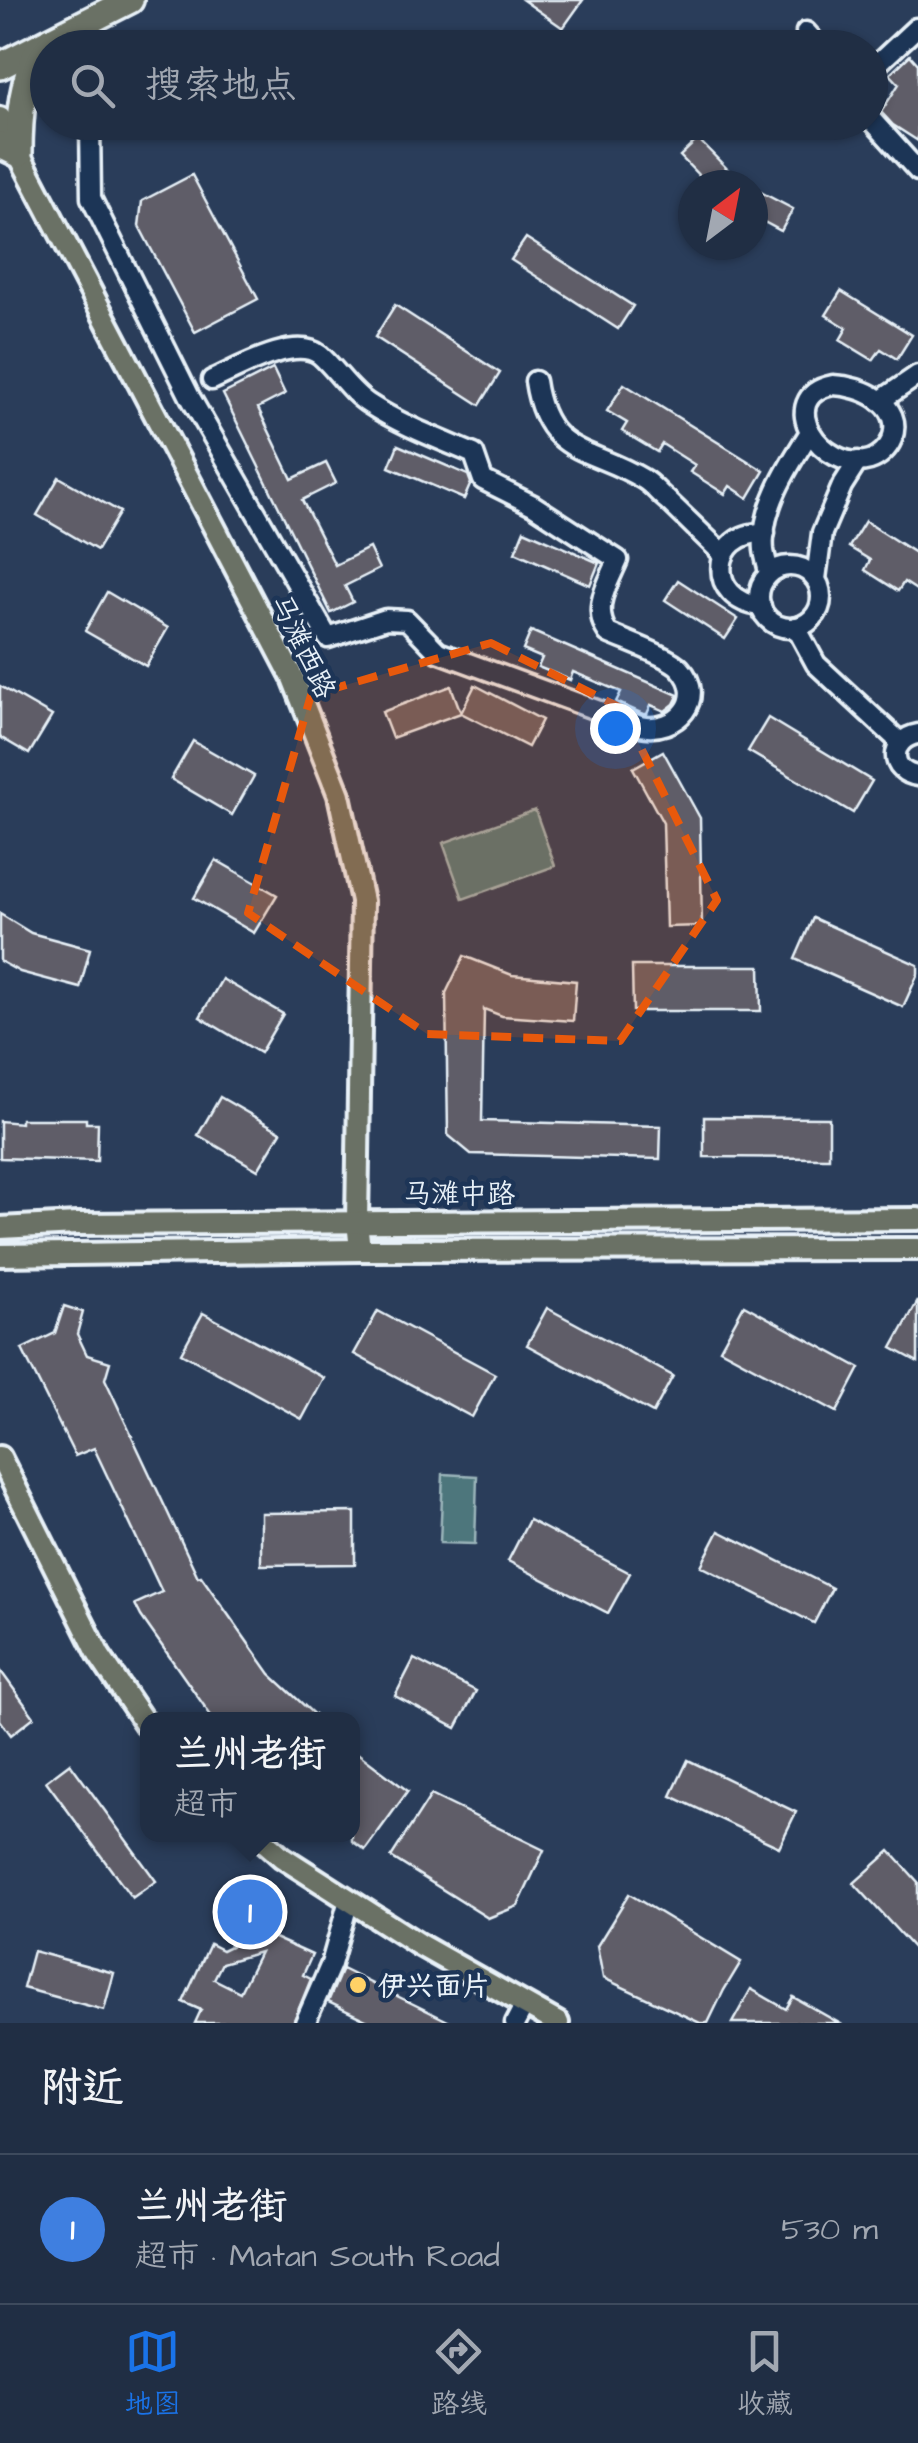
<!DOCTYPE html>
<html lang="zh">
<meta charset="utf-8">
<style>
body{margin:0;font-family:"Architects Daughter","LXGW WenKai TC",sans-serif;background:#28364b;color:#f1f3f6}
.compass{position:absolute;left:678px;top:170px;width:90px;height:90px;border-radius:50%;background:#202e44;box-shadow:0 2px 8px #0004;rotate:32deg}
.you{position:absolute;left:615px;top:728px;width:35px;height:35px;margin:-25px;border:8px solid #fff;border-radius:50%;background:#1a73e8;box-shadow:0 0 0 15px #1a73e833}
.badge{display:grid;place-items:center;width:65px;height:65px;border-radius:50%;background:#1a73e8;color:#fff;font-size:32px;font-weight:700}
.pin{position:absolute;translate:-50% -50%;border:5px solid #fff;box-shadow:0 2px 10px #0006}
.popup{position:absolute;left:140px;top:1712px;width:220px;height:130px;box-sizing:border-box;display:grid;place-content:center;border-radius:20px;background:#202e44;filter:drop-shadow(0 2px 8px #0005);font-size:32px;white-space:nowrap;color:#a2a8b2}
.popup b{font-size:38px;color:#f1f3f6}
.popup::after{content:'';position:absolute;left:50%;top:100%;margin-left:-20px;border:20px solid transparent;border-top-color:#202e44}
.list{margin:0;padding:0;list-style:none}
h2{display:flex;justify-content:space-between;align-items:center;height:130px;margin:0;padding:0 40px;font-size:42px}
h2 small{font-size:32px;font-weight:400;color:#a2a8b2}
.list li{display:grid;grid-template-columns:65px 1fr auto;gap:30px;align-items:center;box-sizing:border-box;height:150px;padding:0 40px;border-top:2px solid #3d4a5d}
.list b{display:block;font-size:38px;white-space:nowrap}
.list p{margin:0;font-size:32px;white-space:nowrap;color:#a2a8b2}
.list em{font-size:32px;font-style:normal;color:#a2a8b2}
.icon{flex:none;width:55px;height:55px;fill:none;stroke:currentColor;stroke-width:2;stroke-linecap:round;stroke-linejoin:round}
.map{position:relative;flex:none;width:918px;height:2023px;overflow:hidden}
.search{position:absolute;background:#202e44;box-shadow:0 2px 8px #0004;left:30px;right:30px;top:30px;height:110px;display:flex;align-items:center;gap:25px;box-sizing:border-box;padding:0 35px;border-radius:55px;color:#a2a8b2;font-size:38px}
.sheet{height:280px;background:#202e44}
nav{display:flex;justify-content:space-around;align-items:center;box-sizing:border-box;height:140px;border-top:2px solid #3d4a5d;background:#202e44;font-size:28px;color:#a2a8b2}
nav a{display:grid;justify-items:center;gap:5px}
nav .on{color:#1a73e8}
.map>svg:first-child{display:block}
.green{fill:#4d767b;stroke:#9ab4ba;stroke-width:2.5}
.building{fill:#5e5d68;stroke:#e8f1f8;stroke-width:2.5;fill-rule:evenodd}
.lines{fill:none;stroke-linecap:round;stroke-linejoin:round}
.minor-casing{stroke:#e8f1f8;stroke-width:25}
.major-casing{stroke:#e8f1f8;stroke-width:28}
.highway-casing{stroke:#e8f1f8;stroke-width:32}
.minor{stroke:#1d3557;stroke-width:18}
.major{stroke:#6b7165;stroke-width:20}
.highway{stroke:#6b7165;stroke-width:25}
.marked{fill:#e8590c;fill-opacity:0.2;stroke:#e8590c;stroke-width:8;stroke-dasharray:20 12;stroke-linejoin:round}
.poi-dot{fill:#ffd166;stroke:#1d3557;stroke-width:4}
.labels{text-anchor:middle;stroke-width:9;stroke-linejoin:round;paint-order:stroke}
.street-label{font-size:28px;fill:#e8f1f8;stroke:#1d3557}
.poi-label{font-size:28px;font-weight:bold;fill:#e8f1f8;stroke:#1d3557;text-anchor:start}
</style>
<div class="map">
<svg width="918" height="2023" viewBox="0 0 918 2023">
<rect width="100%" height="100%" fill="#2a3d5a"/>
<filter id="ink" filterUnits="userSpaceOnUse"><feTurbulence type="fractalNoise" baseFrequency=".01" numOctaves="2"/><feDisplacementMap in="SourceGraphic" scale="20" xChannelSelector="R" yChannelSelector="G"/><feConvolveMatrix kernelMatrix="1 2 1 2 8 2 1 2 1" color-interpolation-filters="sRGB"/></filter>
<g filter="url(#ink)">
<!-- green -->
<g class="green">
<path d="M535,810L555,866L463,899L443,843Z"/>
<path d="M443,1474L477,1476L475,1544L440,1543Z"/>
</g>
<!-- building -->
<g class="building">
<path d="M523,0H583L563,28Z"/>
<path d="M910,55L918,64V141L893,125L881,112L899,84L890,74Z"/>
<path d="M698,139L743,185H708L680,156Z"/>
<path d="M192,175L258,299L195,332L139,226L142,201Z"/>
<path d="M753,188L793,209L781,231L753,216Z"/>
<path d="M526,238L633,306L618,329L511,260Z"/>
<path d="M841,291L912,335L897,359L881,349L873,360L840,340L847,328L826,315Z"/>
<path d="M395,305L500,373L480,405L375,337Z"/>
<path d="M273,369L285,394L258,408L292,479L326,463L336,483L302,500L335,565L369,548L379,569L345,586L353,602L331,613L223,394Z"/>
<path d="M624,384L764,471L748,498L730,486L725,494L690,472L695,465L662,444L657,452L622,431L627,423L607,411Z"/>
<path d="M398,445L468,475L471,483L464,499L389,467Z"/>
<path d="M59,477L120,512L97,550L37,515Z"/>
<path d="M865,521L918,555V591L904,582L898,591L865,570L870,560L849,547Z"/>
<path d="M524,530L599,563L590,585L515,552Z"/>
<path d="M678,580L738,619L725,639L665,600Z"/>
<path d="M107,592L168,628L146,666L85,631Z"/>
<path d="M531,631L678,695L677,698L674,704L665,711L651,705L647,714H643L616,702L621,692L573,672L570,680L538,667L542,658L523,650Z"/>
<path d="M475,685L542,720L528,747L461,713Z"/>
<path d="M0,686L52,716L29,754L0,737Z"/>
<path d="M451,686L461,713L392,738L382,712Z"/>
<path d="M768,718L872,781L853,813L748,751Z"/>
<path d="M193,741L254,776L232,815L171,779Z"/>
<path d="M663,751L700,818L702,926L666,927L663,823L633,768Z"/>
<path d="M216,860L277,895L254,933L194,898Z"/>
<path d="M0,914L31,933L90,949L80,988L20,972L0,961Z"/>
<path d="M813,918L918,965V974L903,1007L795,959Z"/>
<path d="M464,956L512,975L576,981L573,1021L502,1016L484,1009L482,1121L661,1126L660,1159L471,1154L448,1135L446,993Z"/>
<path d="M632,966H760L761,1011H633Z"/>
<path d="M222,979L283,1014L260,1053L200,1017Z"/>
<path d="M220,1097L281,1132L258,1170L198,1135Z"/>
<path d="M704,1117L829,1118V1158L704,1157Z"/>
<path d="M21,1119H86V1123H98L97,1161L0,1158V1121L21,1123Z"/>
<path d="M918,1301V1362L892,1348Z"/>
<path d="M744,1305L860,1368L837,1412L720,1349Z"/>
<path d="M64,1306L83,1312L77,1334L87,1355L110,1362L105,1379L198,1577L201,1576L270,1674L320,1720H214L141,1616L135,1604L162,1592L94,1448L75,1456L22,1349L55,1333Z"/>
<path d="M547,1308L673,1376L653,1413L527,1345Z"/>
<path d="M378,1311L495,1374L472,1417L354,1354Z"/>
<path d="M203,1313L324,1378L302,1419L181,1353Z"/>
<path d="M355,1512V1564L261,1565V1513Z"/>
<path d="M529,1520L630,1573L608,1613L508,1561Z"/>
<path d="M719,1531L832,1588L814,1623L701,1566Z"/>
<path d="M414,1659L476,1691L456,1728L395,1696Z"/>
<path d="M0,1670L34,1717L11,1735L0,1720Z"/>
<path d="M352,1749L408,1791L365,1850L352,1841Z"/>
<path d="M688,1760L796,1812L779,1847L671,1796Z"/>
<path d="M70,1763L156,1881L132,1898L46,1781Z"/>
<path d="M431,1795L544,1850L518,1906L488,1918L391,1857Z"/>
<path d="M890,1851L918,1882V1953L854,1883Z"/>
<path d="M629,1894L741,1962L724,1990L708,2023H700L603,1978L597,1946Z"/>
<path d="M250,1927L312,1955L303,1975L311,1979L293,2023H195L201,2010L183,2002L210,1944L222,1950L245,1939ZM260,1952L240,1992L214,1979L222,1963Z"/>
<path d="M33,1951L114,1973L104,2010L23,1988Z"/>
<path d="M342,1969L452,2023H372L328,2002Z"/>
<path d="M751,1989L786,2009L793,1997L839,2023H732Z"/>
</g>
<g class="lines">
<!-- minor casing -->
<g class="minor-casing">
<g id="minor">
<path d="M89,21L90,48"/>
<path d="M806,32L820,48"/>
<path d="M870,71L916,28"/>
<path d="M870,118L918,171"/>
<path d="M90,122L91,198L190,397L328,638L386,619L407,620L438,652L640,726C677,734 708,698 680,668C669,656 625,641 608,633C591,608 608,584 618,560L533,505L483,480L474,454C439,439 401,425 369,404C350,392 337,370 320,355C295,335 237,369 212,380"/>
<path d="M535,381C546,457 591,447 643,479C652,484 659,494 667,500C686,518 705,537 724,555"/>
<path d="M833,385C862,386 905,404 892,439C888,449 879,457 870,460C822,474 772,397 833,385Z"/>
<path d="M880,401L918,375"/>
<circle cx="790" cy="597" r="31"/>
<path d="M769,574C768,566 765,558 764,550C760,509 789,465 810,432"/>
<path d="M816,579L822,533L842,486L858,461"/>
<path d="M761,606C706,601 709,531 765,533"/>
<path d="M796,627L816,664L900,742"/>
<path d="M918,734C889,739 888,772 918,776"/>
<path d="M305,2023L331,1964L349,1900"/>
<path d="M515,2023L525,2004"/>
</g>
</g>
<!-- major casing -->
<g class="major-casing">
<g id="major">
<path d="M0,118L293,678L339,795L362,901L357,1221L360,1250"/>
<path d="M0,1228L77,1224L918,1219"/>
<path d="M0,1255L360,1250L918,1249"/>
<path d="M0,1457L99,1655L148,1728"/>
<path d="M256,1834L282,1857L418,1944L558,2023"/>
</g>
</g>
<!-- highway casing -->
<g class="highway-casing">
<g id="highway">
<path d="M0,66L130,0"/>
<path d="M0,145L19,154C19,116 22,80 40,46"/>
</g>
</g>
<!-- minor -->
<use href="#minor" class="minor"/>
<!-- major -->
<use href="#major" class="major"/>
<!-- highway -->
<use href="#highway" class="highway"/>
</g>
</g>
<!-- marked area -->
<path class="marked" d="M491,643L621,708L717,900L620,1041L427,1034L248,913L311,695Z"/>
<!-- markers -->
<circle class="poi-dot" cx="358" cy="1985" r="10"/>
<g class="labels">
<!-- street labels -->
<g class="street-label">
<text transform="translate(304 646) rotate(64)" y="10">马滩西路</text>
<text x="459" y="1203">马滩中路</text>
</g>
<!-- poi labels -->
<g class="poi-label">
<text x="378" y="1995">伊兴面片</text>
</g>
</g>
</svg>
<svg class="compass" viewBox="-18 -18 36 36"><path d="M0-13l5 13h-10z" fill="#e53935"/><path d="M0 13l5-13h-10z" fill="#a2a8b2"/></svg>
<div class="you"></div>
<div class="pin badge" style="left:250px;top:1912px;background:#3f7fe0">1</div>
<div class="popup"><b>兰州老街</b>超市</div>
<div class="search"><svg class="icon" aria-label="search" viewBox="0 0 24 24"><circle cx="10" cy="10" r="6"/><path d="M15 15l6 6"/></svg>搜索地点</div>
</div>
<section class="sheet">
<h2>附近<small></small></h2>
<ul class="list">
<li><span class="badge" style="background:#3f7fe0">1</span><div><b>兰州老街</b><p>超市 · Matan South Road</p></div><em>530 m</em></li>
</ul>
</section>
<nav>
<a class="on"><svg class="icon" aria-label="map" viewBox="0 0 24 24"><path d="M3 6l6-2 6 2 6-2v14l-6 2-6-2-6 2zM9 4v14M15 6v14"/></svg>地图</a>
<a><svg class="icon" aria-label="directions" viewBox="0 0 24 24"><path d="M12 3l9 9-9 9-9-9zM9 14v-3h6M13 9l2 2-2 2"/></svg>路线</a>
<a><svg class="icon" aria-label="saved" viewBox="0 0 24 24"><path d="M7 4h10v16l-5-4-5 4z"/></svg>收藏</a>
</nav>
